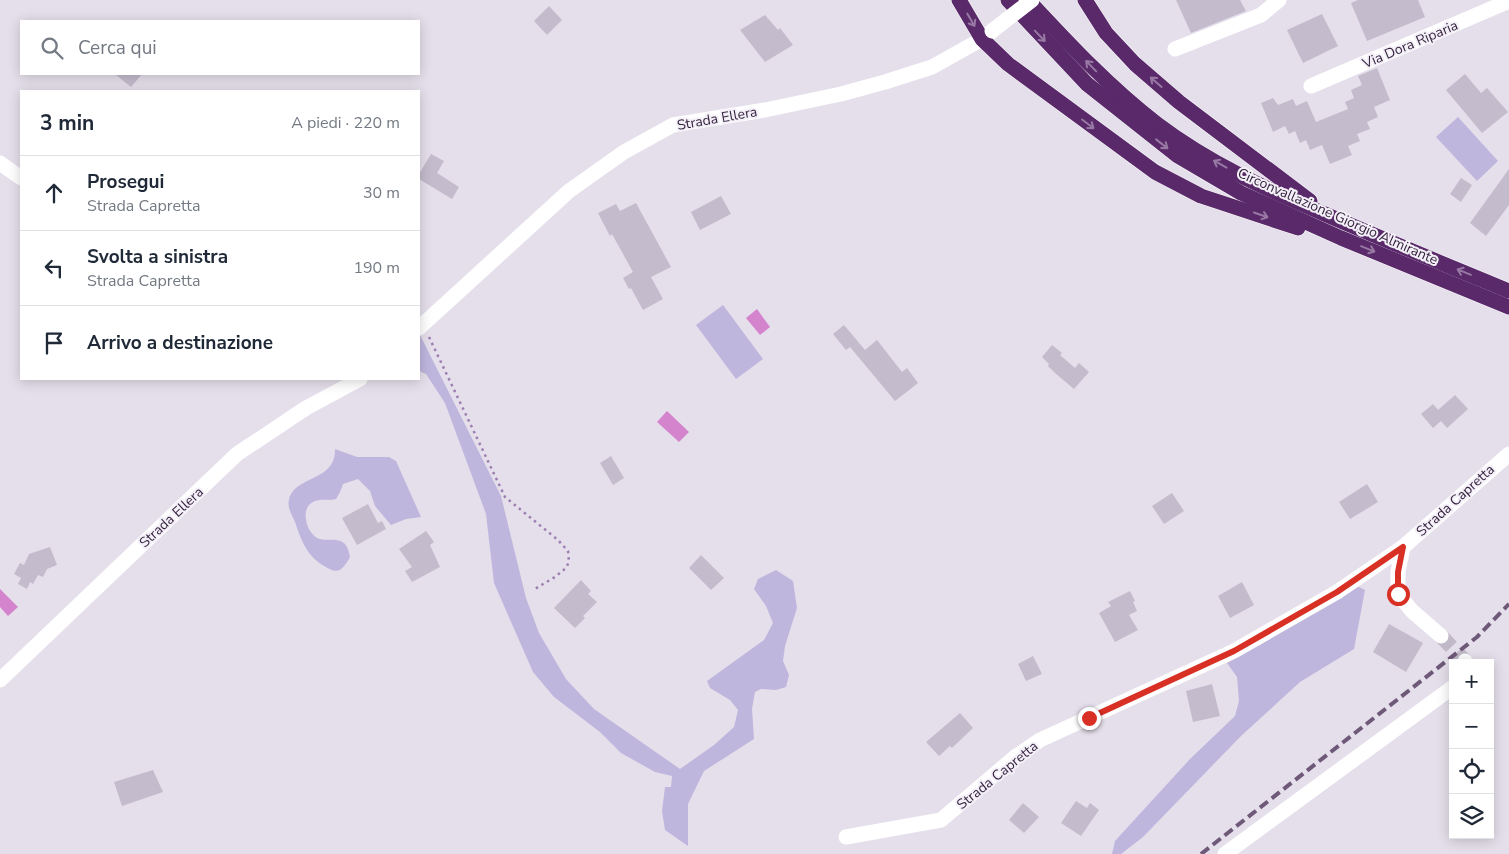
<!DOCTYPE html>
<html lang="it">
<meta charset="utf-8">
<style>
body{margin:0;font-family:"Nunito Sans",sans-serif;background:#f6f6f7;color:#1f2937}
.controls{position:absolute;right:15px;bottom:15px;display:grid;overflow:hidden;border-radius:0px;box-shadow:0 2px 12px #0003}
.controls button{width:45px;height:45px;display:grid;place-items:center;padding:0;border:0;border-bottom:1px solid #e0e1e3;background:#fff;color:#1f2937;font:25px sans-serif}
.stop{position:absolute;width:15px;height:15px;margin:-11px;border:4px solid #d93025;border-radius:50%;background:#fff}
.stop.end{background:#d93025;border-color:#fff;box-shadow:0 1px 5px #0008}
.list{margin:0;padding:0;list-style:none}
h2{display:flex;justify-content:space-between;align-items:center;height:65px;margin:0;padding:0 20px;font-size:21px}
h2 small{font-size:16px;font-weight:400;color:#747a83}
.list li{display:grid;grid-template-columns:32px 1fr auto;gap:15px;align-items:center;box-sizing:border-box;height:75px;padding:0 20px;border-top:1px solid #e0e1e3}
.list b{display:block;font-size:19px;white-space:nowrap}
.list p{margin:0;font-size:16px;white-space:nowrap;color:#747a83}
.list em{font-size:16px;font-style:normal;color:#747a83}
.icon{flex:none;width:28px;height:28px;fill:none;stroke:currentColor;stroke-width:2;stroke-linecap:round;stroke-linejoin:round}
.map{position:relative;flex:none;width:1509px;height:854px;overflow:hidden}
.search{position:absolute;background:#fff;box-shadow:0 2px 12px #0003;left:20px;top:20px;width:400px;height:55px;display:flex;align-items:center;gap:12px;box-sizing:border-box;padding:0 18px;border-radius:0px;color:#747a83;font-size:19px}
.panel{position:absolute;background:#fff;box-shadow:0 2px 12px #0003;left:20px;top:90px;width:400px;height:290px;border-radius:0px}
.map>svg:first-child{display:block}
.green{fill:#bfb6de}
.water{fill:#d483cd}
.building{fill:#c4bbcc}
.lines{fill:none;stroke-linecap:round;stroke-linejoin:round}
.minor-tunnel{stroke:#c1b9c8;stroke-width:15;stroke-dasharray:15 8;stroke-linecap:butt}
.highway-casing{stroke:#fff;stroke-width:16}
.path{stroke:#9e7eb1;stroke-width:2.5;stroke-dasharray:2.5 4;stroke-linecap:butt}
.minor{stroke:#fff;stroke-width:15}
.highway{stroke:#59296a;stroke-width:15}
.rail{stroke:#6e5978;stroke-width:4;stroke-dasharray:10 5;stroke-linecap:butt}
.minor-bridge{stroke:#fff;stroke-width:15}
.oneway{stroke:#9779a3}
.route{stroke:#d93025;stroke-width:6}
.labels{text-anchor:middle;stroke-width:4;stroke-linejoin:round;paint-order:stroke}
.street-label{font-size:14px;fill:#331f3c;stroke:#f3f0f8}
</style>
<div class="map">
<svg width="1509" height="854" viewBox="0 0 1509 854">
<rect width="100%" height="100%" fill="#e5dfeb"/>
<!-- green -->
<g class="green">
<path d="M1458,117L1498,161L1477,181L1436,137Z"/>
<path d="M723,305L763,359L736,379L696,325Z"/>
<path d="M420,335L501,496L526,598L539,633L566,679L594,709L680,769L714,745L734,727L738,710L730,700L710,688L707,681L764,640L773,623L766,606L754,589L758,579L776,570L793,581L797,608L785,646L783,661L789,675L786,687L776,690L761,689L755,692L752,709L754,739L704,771L688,804V846L665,830L662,811L665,787H671L672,776L655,772L621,753L600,732L554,697L533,672L494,583L486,514L445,403L426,374L419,371V336Z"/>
<path d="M335,449L357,457H389L396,461L421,517L406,519L391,525L375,506L370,491L358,479L343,484L340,492L336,499C328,501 320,498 313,502C300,508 306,532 317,538C326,542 336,537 344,543C348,547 349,552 350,557C342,571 338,575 324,566C307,556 301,540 295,522C292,515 287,508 289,500C294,475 336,482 335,449Z"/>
<path d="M1357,586L1365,590L1354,649L1300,682L1241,736L1143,837L1121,854H1112L1115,841L1190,759L1235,716L1239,701L1237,677L1227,663Z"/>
</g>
<!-- water -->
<g class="water">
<path d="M757,309L770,327L760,335L746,318Z"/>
<path d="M667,411L689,432L679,442L657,422Z"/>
<path d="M0,589L18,607L8,616L0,607Z"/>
</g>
<!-- building -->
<g class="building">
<path d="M1176,0H1240L1246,11L1191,33Z"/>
<path d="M1358,0H1418L1425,17L1367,41L1351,3Z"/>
<path d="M549,6L562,20L547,35L534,21Z"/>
<path d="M1322,14L1338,46L1303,63L1287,30Z"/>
<path d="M765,15L778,30L780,28L793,45L765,62L740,30Z"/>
<path d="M1377,68L1390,100L1374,107L1378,117L1367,122L1370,129L1357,134L1360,141L1348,146L1352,155L1330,164L1322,145L1310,150L1306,140L1300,143L1295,131L1289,134L1285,126L1273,132L1261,103L1273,98L1278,105L1293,99L1296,106L1307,101L1316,122L1348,109L1345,102L1354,98L1351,90L1362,85L1358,76Z"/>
<path d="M115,74H142L131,87Z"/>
<path d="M1465,74L1481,93L1487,88L1508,112L1482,133L1446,90Z"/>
<path d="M431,154L444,161L437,173L459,187L452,199L419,179V174Z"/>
<path d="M1509,169V205L1486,236L1470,223Z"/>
<path d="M1461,178L1472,185L1461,202L1450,194Z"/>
<path d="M721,196L731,214L700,230L691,212Z"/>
<path d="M636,203L671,267L651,277L663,299L643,310L631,288L629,289L623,278L633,272L612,234L610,236L598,213L616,204L620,211Z"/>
<path d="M844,325L865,350L877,340L902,372L907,368L918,383L895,401L850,347L846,350L833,334Z"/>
<path d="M1052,345L1062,353L1060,355L1075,368L1079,363L1089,372L1074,389L1055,373L1048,366L1049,364L1042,357Z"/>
<path d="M1455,395L1468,409L1447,428L1441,421L1433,428L1421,414L1433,404L1438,410Z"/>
<path d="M611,456L624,478L613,485L600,463Z"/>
<path d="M1367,484L1378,502L1350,519L1339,502Z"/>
<path d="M1172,493L1184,511L1164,524L1152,506Z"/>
<path d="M368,504L378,523L382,521L386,529L357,545L342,518Z"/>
<path d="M426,531L434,542L430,545L440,567L412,582L405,571L412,567L399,549Z"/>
<path d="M50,547L57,565L47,569L43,577L38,575L33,584L30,582L27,589L18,584L21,578L14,574L20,563L24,565L29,554Z"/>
<path d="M701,555L724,578L711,590L689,568Z"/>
<path d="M581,580L591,591L588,594L597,602L583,616L585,618L575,628L554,608Z"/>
<path d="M1242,582L1254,605L1230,618L1218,596Z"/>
<path d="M1130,591L1135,601L1133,602L1137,611L1129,615L1138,630L1115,642L1099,613L1111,606L1108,602Z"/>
<path d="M1389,624L1423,643L1406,672L1373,652Z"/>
<path d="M1033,656L1042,674L1026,681L1018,664Z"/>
<path d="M1212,684L1220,716L1193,722L1186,691Z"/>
<path d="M960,713L973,728L952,748L950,746L939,756L926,742Z"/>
<path d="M153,770L163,792L122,806L114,782Z"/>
<path d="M1076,801L1087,808L1090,803L1099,810L1081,836L1061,823Z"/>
<path d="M1023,803L1039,817L1024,833L1009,820Z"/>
</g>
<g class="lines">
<!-- minor-tunnel -->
<path class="minor-tunnel" d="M1441,636L1465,661"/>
<!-- highway casing -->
<g class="highway-casing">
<g id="highway">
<path d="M959,0L982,39L1008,64L1155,172L1201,196L1298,228"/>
<path d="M1008,0L1087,84L1178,156L1241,193L1341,238L1509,307"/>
<path d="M1028,0C1069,44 1109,87 1157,124C1210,164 1266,189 1327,215C1387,241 1448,266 1509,291"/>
<path d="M1085,0L1106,33L1135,64L1179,102L1310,201"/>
</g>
</g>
<!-- path -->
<path class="path" d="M429,337L505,497L558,540L568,551L569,562L566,568L555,577L533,590"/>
<!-- minor -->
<g class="minor">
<path d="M1175,49L1261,15L1279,0"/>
<path d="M1311,86L1509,1"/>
<path d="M0,163L21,178"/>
<path d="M419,328L569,191L624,152L673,125L765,110L841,94L885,82L932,67L982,39L991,32"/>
<path d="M1441,636L1412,611L1398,594V572L1403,547L1509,454"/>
<path d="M1465,661V663"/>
<path d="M0,680L237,454L306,408L360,379"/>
<path d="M846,837L941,820L1015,757L1040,740L1234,651L1337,592L1403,547"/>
<path d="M1225,854L1453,687"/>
</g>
<!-- highway -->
<use href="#highway" class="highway"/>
<!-- rail -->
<path class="rail" d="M1201,854L1477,637L1509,604"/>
<!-- minor-bridge -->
<path class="minor-bridge" d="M992,31L1032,0"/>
</g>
<!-- one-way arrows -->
<defs><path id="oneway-shaft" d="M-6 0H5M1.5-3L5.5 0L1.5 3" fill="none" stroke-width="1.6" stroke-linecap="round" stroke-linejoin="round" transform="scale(1.25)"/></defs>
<g class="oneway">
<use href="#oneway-shaft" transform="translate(971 20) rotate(60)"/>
<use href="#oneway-shaft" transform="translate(1040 36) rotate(46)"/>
<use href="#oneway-shaft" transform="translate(1091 66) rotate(-134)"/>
<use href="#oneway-shaft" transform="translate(1156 82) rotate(-139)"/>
<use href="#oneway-shaft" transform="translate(1088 124) rotate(37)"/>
<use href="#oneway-shaft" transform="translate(1162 144) rotate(38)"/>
<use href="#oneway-shaft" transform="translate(1220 164) rotate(-151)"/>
<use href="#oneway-shaft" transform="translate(1261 215) rotate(19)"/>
<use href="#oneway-shaft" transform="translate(1368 249) rotate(22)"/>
<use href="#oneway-shaft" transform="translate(1464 272) rotate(-158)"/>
</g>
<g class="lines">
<!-- route -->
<path class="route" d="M1089,718L1234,651L1337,592L1403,547L1398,572V594"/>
</g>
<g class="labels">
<!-- street labels -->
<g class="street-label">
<text transform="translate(1410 44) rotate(-23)" y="5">Via Dora Riparia</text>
<text transform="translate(717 118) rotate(-10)" y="5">Strada Ellera</text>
<text transform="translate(1338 216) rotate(24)" y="5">Circonvallazione Giorgio Almirante</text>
<text transform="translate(1455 500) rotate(-42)" y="5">Strada Capretta</text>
<text transform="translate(171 517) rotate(-43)" y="5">Strada Ellera</text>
<text transform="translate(997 775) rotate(-39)" y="5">Strada Capretta</text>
</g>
</g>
</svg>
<div class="controls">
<button>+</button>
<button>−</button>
<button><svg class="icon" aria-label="locate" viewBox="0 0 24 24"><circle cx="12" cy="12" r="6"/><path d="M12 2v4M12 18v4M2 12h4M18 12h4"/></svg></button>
<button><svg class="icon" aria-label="layers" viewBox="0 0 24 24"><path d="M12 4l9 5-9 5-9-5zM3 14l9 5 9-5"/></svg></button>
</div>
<div class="stop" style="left:1398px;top:594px"></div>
<div class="stop end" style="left:1089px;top:718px"></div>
<div class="search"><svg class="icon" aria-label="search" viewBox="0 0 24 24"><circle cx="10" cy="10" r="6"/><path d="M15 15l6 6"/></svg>Cerca qui</div>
<section class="panel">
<h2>3 min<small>A piedi · 220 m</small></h2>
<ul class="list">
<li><svg class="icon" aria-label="ahead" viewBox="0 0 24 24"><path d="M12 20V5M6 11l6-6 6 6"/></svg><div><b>Prosegui</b><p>Strada Capretta</p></div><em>30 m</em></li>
<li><svg class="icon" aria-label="left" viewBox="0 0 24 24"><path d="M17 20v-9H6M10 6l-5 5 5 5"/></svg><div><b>Svolta a sinistra</b><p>Strada Capretta</p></div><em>190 m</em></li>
<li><svg class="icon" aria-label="arrive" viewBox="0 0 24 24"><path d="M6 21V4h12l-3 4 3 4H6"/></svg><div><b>Arrivo a destinazione</b></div></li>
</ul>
</section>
</div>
